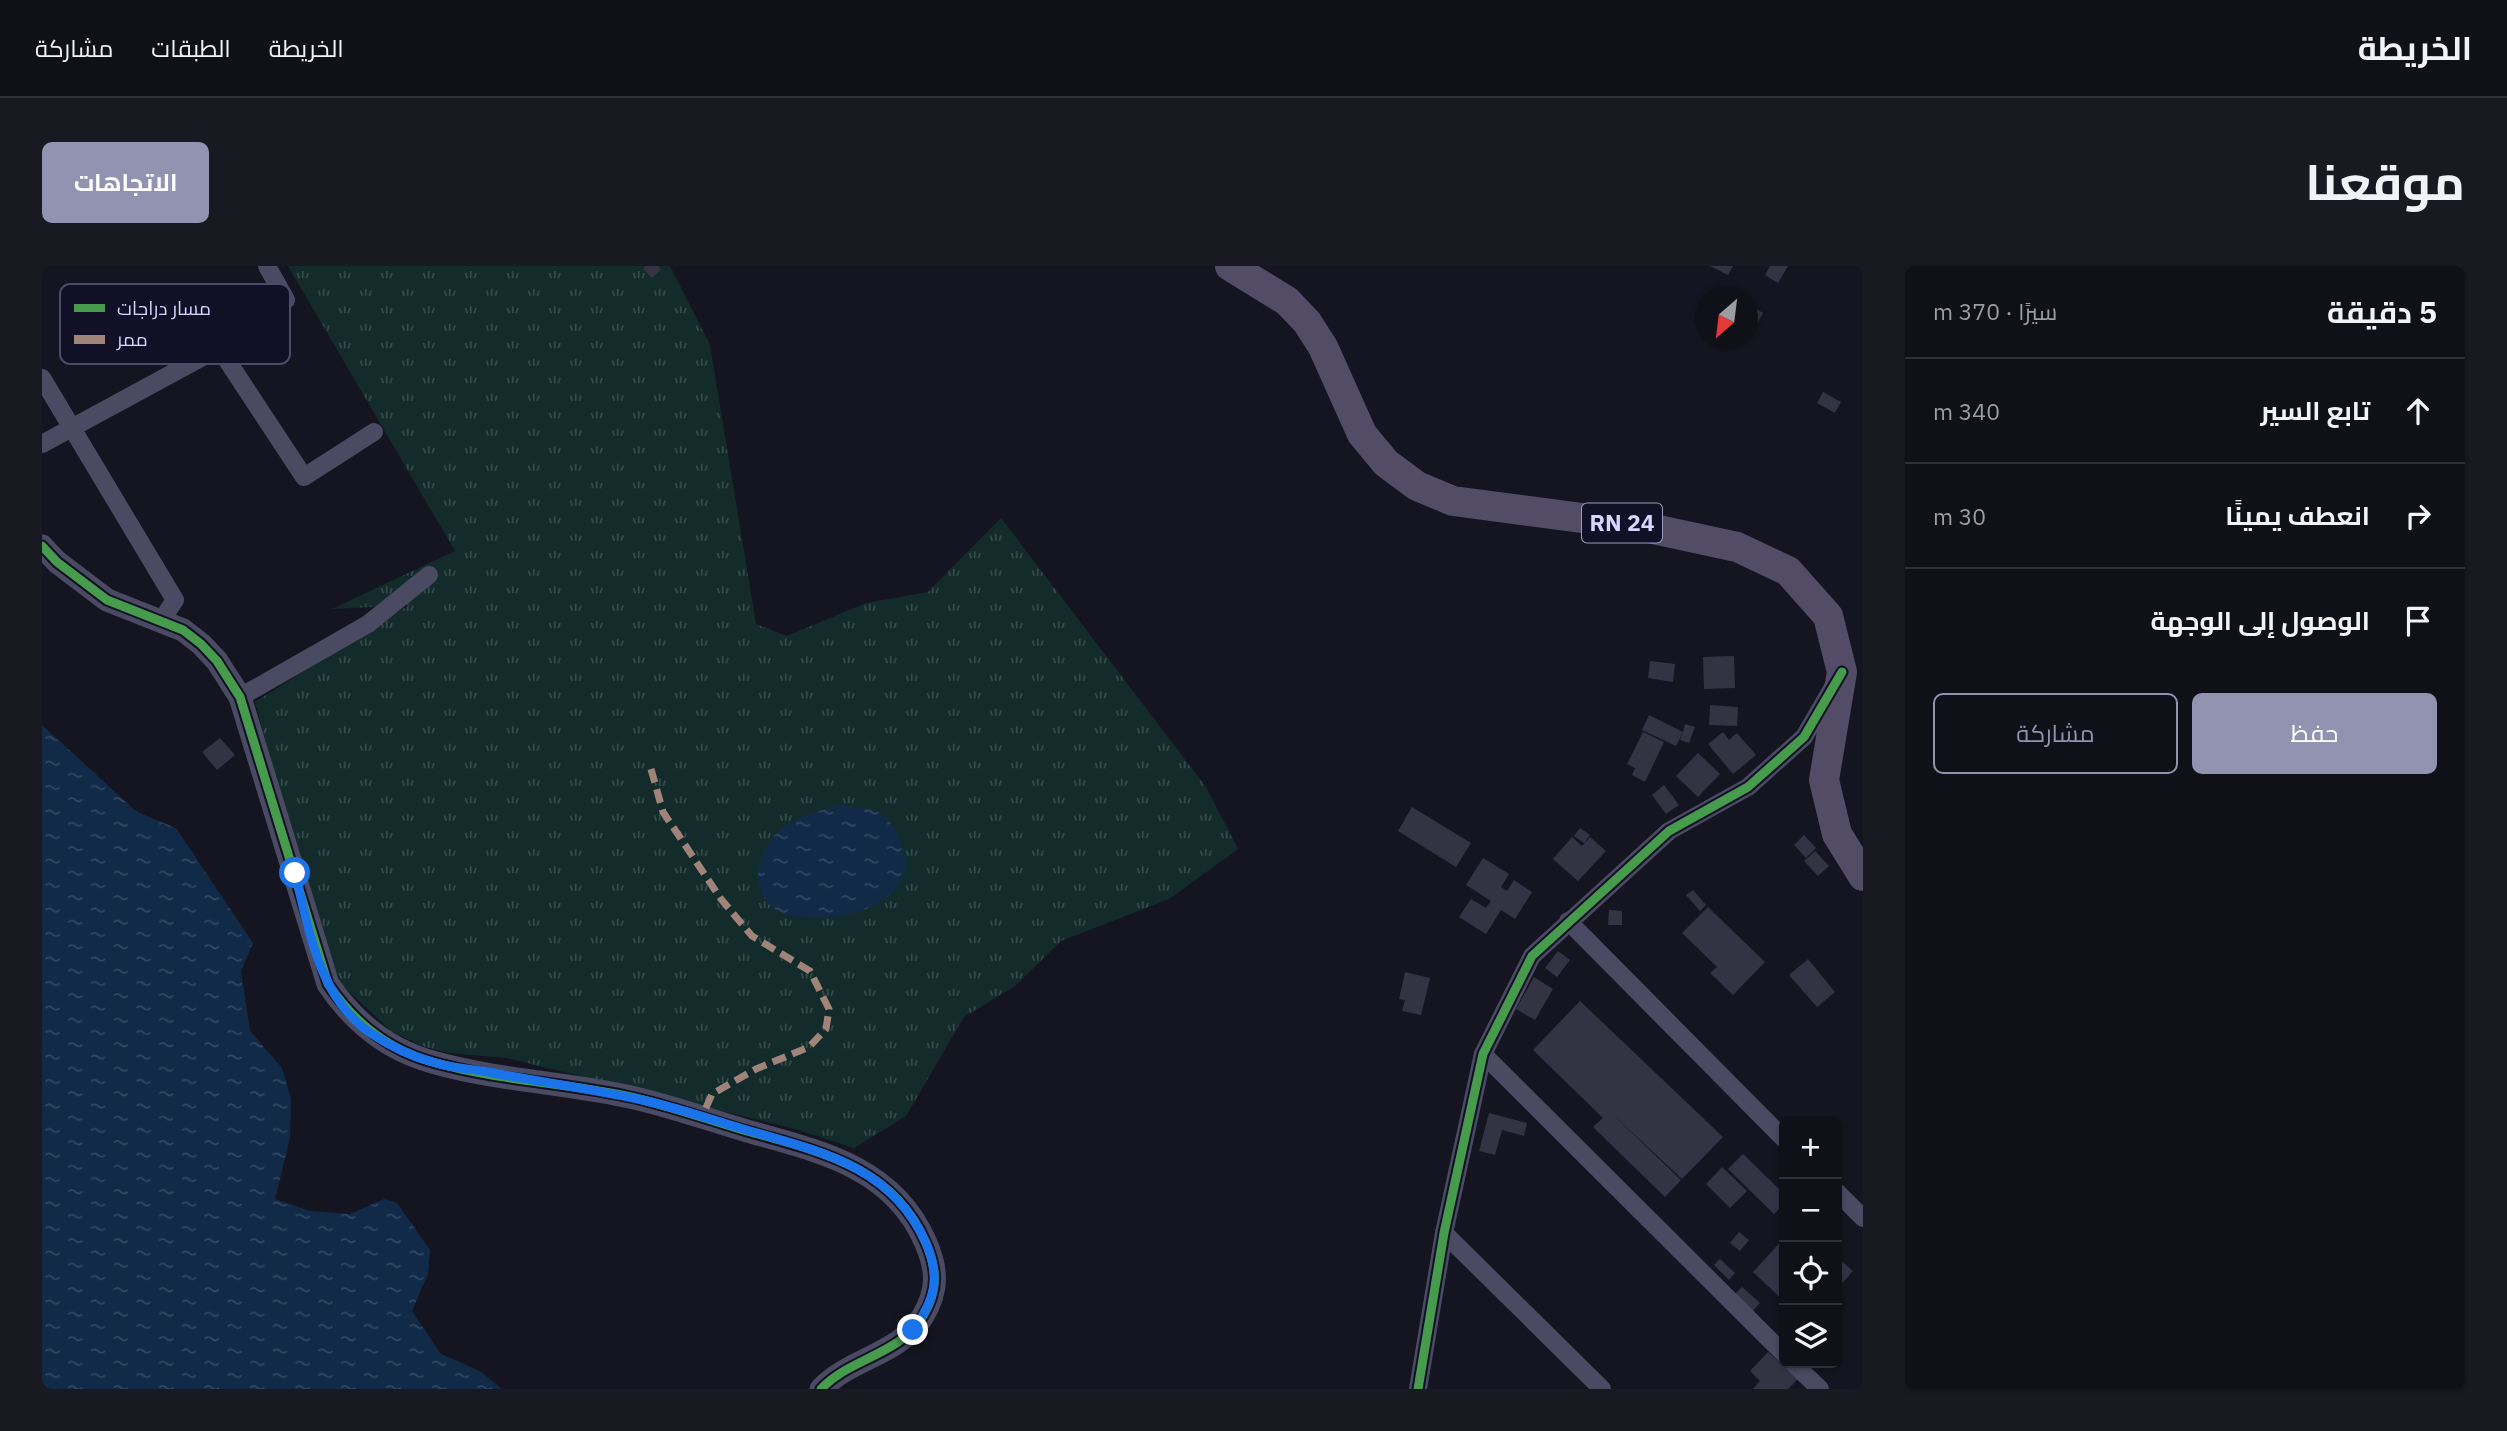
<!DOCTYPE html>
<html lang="ar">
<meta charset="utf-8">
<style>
body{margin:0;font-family:"IBM Plex Sans",Cairo,sans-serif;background:#191922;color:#f1f3f6;direction:rtl}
.controls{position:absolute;right:21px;bottom:21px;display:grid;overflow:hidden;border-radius:10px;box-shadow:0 2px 5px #0004}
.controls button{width:63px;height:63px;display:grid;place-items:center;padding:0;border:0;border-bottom:2px solid #303038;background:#101019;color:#f1f3f6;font:35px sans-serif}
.compass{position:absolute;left:1653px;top:21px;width:63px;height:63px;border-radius:50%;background:#101019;box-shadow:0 2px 5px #0004;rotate:208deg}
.stop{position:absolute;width:21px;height:21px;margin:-16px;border:5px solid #1a73e8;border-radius:50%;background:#fff}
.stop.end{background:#1a73e8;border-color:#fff;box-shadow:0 2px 7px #0008}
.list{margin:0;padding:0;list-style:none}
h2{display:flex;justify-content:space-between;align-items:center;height:91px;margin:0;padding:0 28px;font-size:30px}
h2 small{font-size:23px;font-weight:400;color:#9c9da2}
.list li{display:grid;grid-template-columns:46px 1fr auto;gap:21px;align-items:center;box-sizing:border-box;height:105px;padding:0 28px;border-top:2px solid #303038}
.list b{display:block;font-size:26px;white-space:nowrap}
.list em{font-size:23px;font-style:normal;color:#9c9da2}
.actions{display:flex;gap:14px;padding:21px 28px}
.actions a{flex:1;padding:16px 0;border:2px solid #9292b1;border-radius:10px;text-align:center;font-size:24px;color:#9292b1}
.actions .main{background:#9292b1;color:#fff}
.icon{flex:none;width:38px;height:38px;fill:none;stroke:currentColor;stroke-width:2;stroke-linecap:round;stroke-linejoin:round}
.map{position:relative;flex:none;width:1821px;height:1123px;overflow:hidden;direction:ltr;border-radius:10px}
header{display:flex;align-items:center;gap:42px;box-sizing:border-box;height:98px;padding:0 35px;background:#101019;border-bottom:2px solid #303038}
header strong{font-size:33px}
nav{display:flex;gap:38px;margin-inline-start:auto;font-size:24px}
.intro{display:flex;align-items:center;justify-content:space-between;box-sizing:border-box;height:168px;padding:0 42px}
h1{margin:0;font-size:49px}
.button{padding:18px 32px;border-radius:10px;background:#9292b1;color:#fff;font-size:24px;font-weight:700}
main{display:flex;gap:42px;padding:0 42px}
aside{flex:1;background:#101019;border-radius:10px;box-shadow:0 2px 5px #0004}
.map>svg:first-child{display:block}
.grass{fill:url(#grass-tufts)}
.water{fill:url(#water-ripples)}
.building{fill:#333343}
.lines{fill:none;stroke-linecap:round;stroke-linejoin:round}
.minor{stroke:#4a4b62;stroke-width:18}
.tertiary{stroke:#4a4b62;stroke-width:23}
.primary{stroke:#524c67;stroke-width:30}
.quiet{stroke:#a18479;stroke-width:7;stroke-dasharray:14 7;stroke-linecap:butt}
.cycleway-casing{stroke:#111026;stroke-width:13}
.cycleway{stroke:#469c4c;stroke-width:9}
.route{stroke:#1a73e8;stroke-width:9}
.labels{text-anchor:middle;stroke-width:5;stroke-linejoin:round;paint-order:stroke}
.shield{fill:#111026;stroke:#9b9bbd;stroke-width:2}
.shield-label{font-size:23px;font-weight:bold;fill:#d6d6fe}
.key{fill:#111026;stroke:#4c4b67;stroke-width:2}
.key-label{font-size:19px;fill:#d6d6fe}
</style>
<header>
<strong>الخريطة</strong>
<nav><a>الخريطة</a><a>الطبقات</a><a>مشاركة</a></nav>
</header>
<div class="intro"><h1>موقعنا</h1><a class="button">الاتجاهات</a></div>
<main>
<aside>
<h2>5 دقيقة<small>سيرًا · 370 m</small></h2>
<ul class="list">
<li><svg class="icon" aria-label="ahead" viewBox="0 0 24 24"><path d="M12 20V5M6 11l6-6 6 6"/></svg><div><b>تابع السير</b></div><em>340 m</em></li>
<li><svg class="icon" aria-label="right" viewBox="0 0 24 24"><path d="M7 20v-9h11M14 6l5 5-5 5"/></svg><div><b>انعطف يمينًا</b></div><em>30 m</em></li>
<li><svg class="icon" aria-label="arrive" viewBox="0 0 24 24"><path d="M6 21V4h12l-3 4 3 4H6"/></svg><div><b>الوصول إلى الوجهة</b></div></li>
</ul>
<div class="actions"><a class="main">حفظ</a><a>مشاركة</a></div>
</aside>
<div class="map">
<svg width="1821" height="1123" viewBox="0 0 1821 1123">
<defs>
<pattern id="grass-tufts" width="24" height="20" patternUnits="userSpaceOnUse" patternTransform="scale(1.75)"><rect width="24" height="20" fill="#132c2b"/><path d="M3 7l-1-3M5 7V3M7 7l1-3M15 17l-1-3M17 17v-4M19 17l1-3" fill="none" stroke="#354a4b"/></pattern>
<pattern id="water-ripples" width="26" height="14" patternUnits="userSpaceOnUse" patternTransform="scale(1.75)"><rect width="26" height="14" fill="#102a47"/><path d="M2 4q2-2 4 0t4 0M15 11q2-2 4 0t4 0" fill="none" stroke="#324863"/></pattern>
</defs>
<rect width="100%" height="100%" fill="#151521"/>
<!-- grass -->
<path class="grass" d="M246,0H628L668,79L714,358L745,370L824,337L886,326L959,252L1164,521L1196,583L1127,633L1019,675L973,720L922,751L864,850L812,882L753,863L465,792L407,787L380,780L349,765L300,719L275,659L213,436L367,339L290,343L413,285Z"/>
<!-- water -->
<g class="water">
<path d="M0,459L95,546L134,562L211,677L199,705L208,765L240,802L249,833L248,872L233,933L268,945L308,948L342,933L355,937L388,984L386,1008L370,1045L399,1088L438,1105L460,1123H0Z"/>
<path d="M797,539C808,541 823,541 834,545C846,549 852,562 857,572C890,637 793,662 746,649C705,637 710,588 738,564C752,551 779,545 797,539Z"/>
</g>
<!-- building -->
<g class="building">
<path d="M604,0H616L619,4L610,12L601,3Z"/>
<path d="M1668,0H1691L1686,9Z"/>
<path d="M1728,0H1746L1736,17L1723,9Z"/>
<path d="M1706,38L1721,47L1714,60L1706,55Z"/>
<path d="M1781,126L1799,136L1793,147L1775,137Z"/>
<path d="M1692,390L1693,422L1662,423L1661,391Z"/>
<path d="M1608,395L1633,398L1631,416L1606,412Z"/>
<path d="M1668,439L1696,441L1695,460L1667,459Z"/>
<path d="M1607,449L1641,466L1643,458L1653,461L1647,477L1638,474L1641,466L1634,480L1600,464Z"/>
<path d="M1601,466L1622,476L1603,516L1590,509L1593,502L1585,498Z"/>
<path d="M1681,466L1687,474L1695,467L1714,489L1691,508L1666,478Z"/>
<path d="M178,472L193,489L175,504L160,486Z"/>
<path d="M1656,487L1678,508L1656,531L1634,510Z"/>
<path d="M1622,519L1637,539L1624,548L1610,529Z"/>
<path d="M1370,541L1429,577L1414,601L1356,565Z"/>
<path d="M1538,562L1548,569L1542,577L1532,570Z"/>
<path d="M1762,569L1774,582L1764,592L1752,579Z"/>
<path d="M1530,571L1540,580L1538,582L1548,571L1564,585L1536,615L1511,593Z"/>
<path d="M1773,585L1787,600L1776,610L1762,595Z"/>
<path d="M1441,592L1467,608L1459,621L1465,625L1472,614L1490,626L1473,653L1459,644L1444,668L1417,651L1429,633L1444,642L1449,635L1424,619Z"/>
<path d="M1651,624L1664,639L1658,645L1644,629Z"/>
<path d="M1666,641L1723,696L1691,729L1668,707L1675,701L1640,667Z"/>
<path d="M1567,644L1580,645V659H1566Z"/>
<path d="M1516,685L1528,694L1515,711L1503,702Z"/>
<path d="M1766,693L1793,726L1775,741L1747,709Z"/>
<path d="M1363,706L1388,712L1379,749L1360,745L1363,734L1357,733Z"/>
<path d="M1492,711L1511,723L1493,754L1474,743Z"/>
<path d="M1538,735L1681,871L1640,913L1567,845L1639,914L1623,931L1551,861L1561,852L1491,784Z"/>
<path d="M1447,847L1485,857L1482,870L1460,864L1453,889L1437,885Z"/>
<path d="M1701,888L1742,928V938L1732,948L1686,903Z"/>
<path d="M1680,901L1705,925L1688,942L1664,918Z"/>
<path d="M1697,966L1707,974L1698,985L1688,977Z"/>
<path d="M1742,972V1035L1711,1006Z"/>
<path d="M1795,991L1811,1005L1795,1023Z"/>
<path d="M1678,993L1693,1007L1687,1014L1672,999Z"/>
<path d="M1700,1021L1718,1037L1710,1046L1692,1029Z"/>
<path d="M1726,1086L1756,1113L1746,1123H1711L1718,1115L1708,1105Z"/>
</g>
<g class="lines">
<!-- minor -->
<g class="minor">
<path d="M177,82L262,211L332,166"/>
<path d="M0,112L133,334L119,355"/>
<path d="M0,178L177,82L244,34L225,0"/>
<path d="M198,431L326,358L387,309"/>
<path d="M1526,655L1742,873"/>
<path d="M1441,788L1742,1088"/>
<path d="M1795,926L1821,952"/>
<path d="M1402,967L1560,1123"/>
<path d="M1751,1097L1778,1123"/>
<path d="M1376,1123L1402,967L1441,788L1490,690L1627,565L1706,521L1762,471L1791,421"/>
</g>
<!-- tertiary -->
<path class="tertiary" d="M0,280L15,296L65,334L141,364L159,378L175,395L198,431L286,718C313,758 347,785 394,797C459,815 528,817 593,832C631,841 668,854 705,865C776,885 850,900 883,975C895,1002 897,1023 881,1050C858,1089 808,1092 779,1123"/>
<!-- primary -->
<path class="primary" d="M1188,0L1245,35L1265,56L1281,81L1320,168L1344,197L1375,220L1411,235L1593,259L1695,281L1746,305L1786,350L1800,406L1782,514L1795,568L1821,610"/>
<!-- quiet -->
<path class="quiet" d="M609,503L621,546L679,633L710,670L768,705L787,743L784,763L767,781L714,803L670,828L660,851"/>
<!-- cycleway casing -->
<g class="cycleway-casing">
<g id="cycleway">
<path d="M0,280L15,296L65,334L141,364L159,378L175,395L198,431L286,718C313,758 347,785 394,797C459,815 528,817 593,832C631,841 668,854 705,865C776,885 850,900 883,975C895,1002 897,1023 881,1050C858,1089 808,1092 779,1123"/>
<path d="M1376,1123L1402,967L1441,788L1490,690L1627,565L1706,521L1762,471L1800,406"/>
</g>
</g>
<!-- cycleway -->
<use href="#cycleway" class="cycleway"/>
</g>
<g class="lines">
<!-- route -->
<path class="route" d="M253,607C267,662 276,730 327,766C346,779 371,791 394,797C410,802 429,803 446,806C494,815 543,822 591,832C631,840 670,854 708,865C780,886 850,901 884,977C899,1012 893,1034 871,1064"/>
</g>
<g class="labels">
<!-- shield labels -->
<rect class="shield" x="1540" y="237.5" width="80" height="39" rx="5"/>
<g class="shield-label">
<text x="1580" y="265">RN 24</text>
</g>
</g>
<!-- legend -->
<rect x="18" y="18" width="230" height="80" rx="10" class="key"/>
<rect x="32" y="38" width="31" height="8" fill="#469c4c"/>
<rect x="32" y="69" width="31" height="9" fill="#a18479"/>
<g class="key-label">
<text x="75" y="49">مسار دراجات</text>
<text x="75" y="80">ممر</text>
</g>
</svg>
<div class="controls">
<button>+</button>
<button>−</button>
<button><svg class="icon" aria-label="locate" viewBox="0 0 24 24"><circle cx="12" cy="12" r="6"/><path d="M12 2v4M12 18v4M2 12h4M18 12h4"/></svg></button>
<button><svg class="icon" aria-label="layers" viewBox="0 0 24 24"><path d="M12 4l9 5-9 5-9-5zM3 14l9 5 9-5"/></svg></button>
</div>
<svg class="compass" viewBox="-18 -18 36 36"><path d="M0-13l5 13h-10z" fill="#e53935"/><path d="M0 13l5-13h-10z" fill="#9c9da2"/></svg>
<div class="stop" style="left:253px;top:607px"></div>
<div class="stop end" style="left:871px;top:1064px"></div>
</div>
</main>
